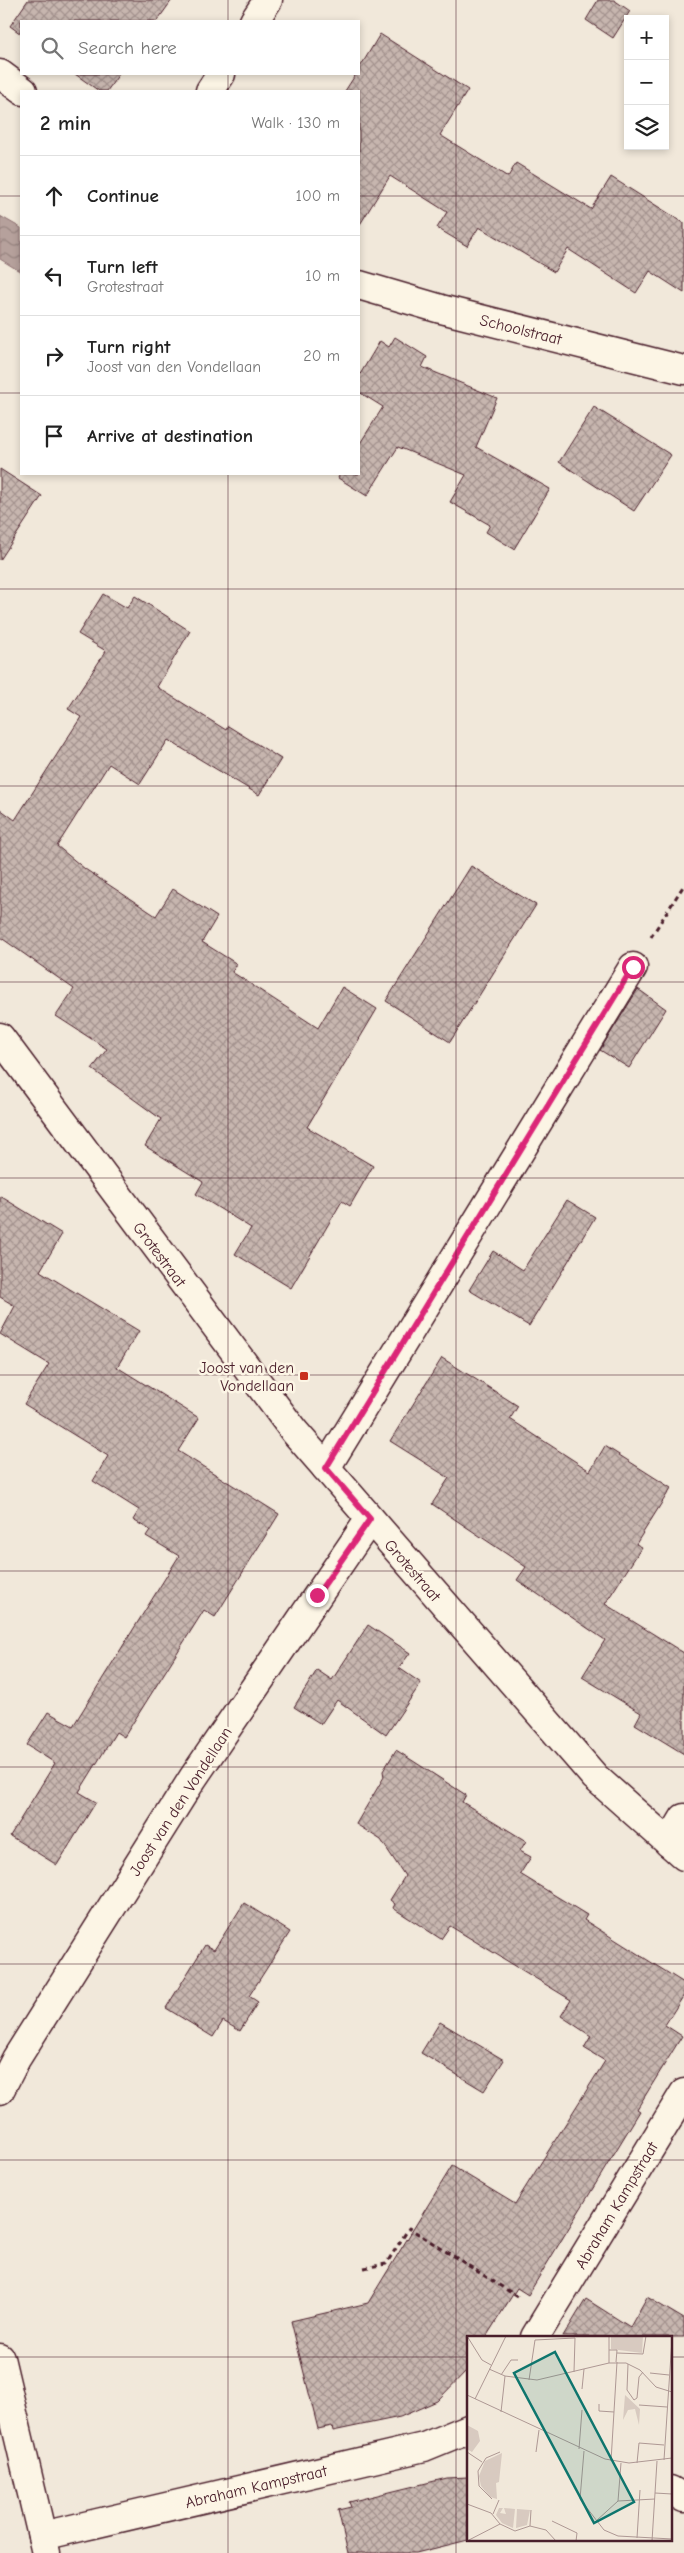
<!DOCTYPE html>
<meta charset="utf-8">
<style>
body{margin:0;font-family:"Comic Neue",sans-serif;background:#f2f2f2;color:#222}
.controls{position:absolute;right:15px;top:15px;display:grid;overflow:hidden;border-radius:0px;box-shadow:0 2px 8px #0003}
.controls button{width:45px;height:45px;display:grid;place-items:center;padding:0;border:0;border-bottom:1px solid #e0e0e0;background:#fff;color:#222;font:25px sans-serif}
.stop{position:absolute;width:15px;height:15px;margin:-11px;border:4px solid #db2777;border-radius:50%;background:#fff}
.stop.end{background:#db2777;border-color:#fff;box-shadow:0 1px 5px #0008}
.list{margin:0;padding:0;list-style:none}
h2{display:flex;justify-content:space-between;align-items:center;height:65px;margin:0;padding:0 20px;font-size:21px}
h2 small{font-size:16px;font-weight:400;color:#767676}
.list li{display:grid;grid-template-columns:32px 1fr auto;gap:15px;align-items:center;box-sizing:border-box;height:80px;padding:0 20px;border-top:1px solid #e0e0e0}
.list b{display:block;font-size:19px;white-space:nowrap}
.list p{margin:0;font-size:16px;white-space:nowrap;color:#767676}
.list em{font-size:16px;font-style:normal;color:#767676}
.icon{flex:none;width:28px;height:28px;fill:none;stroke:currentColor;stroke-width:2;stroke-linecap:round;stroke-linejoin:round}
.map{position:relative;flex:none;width:684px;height:2553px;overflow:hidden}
.search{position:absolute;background:#fff;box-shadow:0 2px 8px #0003;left:20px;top:20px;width:340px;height:55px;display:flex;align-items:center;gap:12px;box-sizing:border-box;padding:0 18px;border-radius:0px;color:#767676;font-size:19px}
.panel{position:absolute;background:#fff;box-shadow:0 2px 8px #0003;left:20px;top:90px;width:340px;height:385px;border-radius:0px}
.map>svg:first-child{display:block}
.water{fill:url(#water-waves);stroke:#8b6d6f}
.building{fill:url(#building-cross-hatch);stroke:#4a1f2b}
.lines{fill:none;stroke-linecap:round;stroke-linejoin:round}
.minor-casing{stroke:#4a1f2b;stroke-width:31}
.path{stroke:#4a1f2b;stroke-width:3;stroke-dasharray:5 4;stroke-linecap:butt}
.minor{stroke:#fcf5e5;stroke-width:28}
.route{stroke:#db2777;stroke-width:6}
.grid{fill:none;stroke:#4a1f2b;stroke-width:1;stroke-opacity:0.55}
.poi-dot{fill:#c8321e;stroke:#fcf5e5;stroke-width:2}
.labels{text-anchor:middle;stroke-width:5;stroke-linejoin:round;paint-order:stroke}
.street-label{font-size:16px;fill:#4a1f2b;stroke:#fcf5e5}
.poi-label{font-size:16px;fill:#4a1f2b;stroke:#fcf5e5;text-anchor:end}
.inset-road{fill:none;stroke:#ae9894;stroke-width:1}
.view{fill:#0f766e;fill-opacity:0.15;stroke:#0f766e;stroke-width:2.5}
.inset-edge{fill:none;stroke:#4a1f2b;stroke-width:2.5}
</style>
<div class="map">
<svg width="684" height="2553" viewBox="0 0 684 2553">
<defs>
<pattern id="water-waves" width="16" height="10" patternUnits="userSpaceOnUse" patternTransform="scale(1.25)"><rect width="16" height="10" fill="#b6a19c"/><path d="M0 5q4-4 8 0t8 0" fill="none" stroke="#96837f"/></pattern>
<pattern id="building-cross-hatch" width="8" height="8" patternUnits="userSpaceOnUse" patternTransform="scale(1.25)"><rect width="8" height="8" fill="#c7b6af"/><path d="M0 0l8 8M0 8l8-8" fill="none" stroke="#a4938f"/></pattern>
</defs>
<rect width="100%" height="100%" fill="#f1e8da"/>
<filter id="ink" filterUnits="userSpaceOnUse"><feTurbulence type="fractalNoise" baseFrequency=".02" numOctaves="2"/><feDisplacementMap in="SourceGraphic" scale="10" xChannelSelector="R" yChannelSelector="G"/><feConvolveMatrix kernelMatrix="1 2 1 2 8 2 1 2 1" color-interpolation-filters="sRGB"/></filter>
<g filter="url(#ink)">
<!-- water -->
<path class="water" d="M0,216L21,228V272L0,259Z"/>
<!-- building -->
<g class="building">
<path d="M28,0H172L157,21H21V34L10,26Z"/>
<path d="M598,0H614L630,11L613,38L586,20Z"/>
<path d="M380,34L468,90L440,135L508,177L516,163L591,209L611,177L684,223V293L650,271L636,293L568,249L554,272L479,227L467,246L437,228L447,212L390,176L359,226V91H345L356,74H359V69Z"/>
<path d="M75,74H119L107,91H99Z"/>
<path d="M395,337L427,357L422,367L497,398L476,447L550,489L514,549L486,532L490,525L450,502L466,475L398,447L367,496L338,478L340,474H359V445L383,407L359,392V376L380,341L389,347Z"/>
<path d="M594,407L671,455L634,511L559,462Z"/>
<path d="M0,469L42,496L0,560Z"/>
<path d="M103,594L127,608L135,596L190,631L157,687L226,730L228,726L281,759L259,795L168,740L140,784L109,764L57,846L85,869L156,916L173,889L217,917L202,942L237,964L232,972L318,1028L342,987L377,1009L307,1127L373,1166L350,1206L342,1201L291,1288L235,1254L251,1228L196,1194L203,1182L145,1146L161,1119L92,1069L107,1049L56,1016L74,989L0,937V809L15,820L81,717L68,709L106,651L78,634Z"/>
<path d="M471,866L536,905L450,1042L386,1001Z"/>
<path d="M638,989L666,1009L629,1068L600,1050Z"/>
<path d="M0,1196L62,1234L40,1271L139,1331L117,1367L199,1418L178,1451L279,1514L215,1617L204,1610L124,1737L116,1732L79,1792L96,1802L57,1865L10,1836L55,1763L27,1745L48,1712L73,1726L179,1556L146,1536L150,1530L133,1520L139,1510L93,1481L108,1456L24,1404L49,1364L0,1334L15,1306L0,1297Z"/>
<path d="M567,1200L595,1217L529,1326L469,1290L493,1251L523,1270Z"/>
<path d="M442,1358L518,1406L510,1419L590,1471L605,1446L671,1488L636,1544L642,1547L605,1604L684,1653V1754L635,1724L641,1713L582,1677L605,1640L517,1580L526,1567L432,1504L449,1478L390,1441Z"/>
<path d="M368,1625L410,1653L399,1668L421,1683L386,1735L337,1700L321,1724L294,1707L317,1670L332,1680Z"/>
<path d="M396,1750L466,1795L462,1802L526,1841L520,1851L531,1857L520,1874L587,1915L584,1920L684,1983V1995L665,2025L682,2036L637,2109L640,2111L528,2295L517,2288L486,2337H468V2369L437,2401L400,2417L333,2431L332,2426L318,2429L291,2321L368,2303L452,2166L515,2204L605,2061L584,2048L591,2036L561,2016L571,2000L450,1926L441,1939L393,1908L395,1904L390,1900L405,1876L381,1840L356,1824L384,1777L383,1771Z"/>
<path d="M244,1903L290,1932L249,1996L258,2002L240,2031L223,2021L213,2037L166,2008L205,1945L214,1950Z"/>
<path d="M440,2022L504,2060L484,2091L421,2053Z"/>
<path d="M647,2297L684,2319V2337H563L586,2299L630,2327Z"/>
<path d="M468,2477V2540L416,2553H348L338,2510L351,2507L349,2502L447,2478Z"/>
</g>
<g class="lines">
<!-- minor casing -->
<g class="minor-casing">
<g id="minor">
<path d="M254,21L268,0"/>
<path d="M0,74L23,91"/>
<path d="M210,91L221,74"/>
<path d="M359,285L441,309L684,370"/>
<path d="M0,1037L294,1431L595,1777L684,1856"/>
<path d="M326,1468L633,967"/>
<path d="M669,1843L684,1818"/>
<path d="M0,2090L16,2059L193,1778L370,1519"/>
<path d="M535,2337L684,2093"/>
<path d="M0,2358L46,2553"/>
<path d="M670,2490L684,2498"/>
<path d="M42,2536L424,2447L468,2429"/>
</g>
</g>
<!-- path -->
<g class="path">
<path d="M651,937L684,885"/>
<path d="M364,2268L386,2264L409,2228L518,2297"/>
</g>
<!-- minor -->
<use href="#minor" class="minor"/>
</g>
</g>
<g class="lines" filter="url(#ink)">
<!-- route -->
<path class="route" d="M317,1595L370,1519L326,1468L633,967"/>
</g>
<!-- grid -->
<path class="grid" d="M228,0V21M456,0V2553M228,74V91M0,196H21M359,196H684M0,393H21M359,393H684M228,474V2553M0,589H684M0,786H684M0,982H684M0,1178H684M0,1375H684M0,1571H684M0,1767H684M0,1964H684M0,2160H684M0,2357H468M670,2357H684"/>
<!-- markers -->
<rect class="poi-dot" x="299" y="1371" width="10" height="10" rx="2.5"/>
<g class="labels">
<!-- street labels -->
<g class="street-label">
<text transform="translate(521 329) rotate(14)" y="6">Schoolstraat</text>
<text transform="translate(160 1254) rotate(53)" y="6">Grotestraat</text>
<text transform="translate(413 1570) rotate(49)" y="6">Grotestraat</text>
<text transform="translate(180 1801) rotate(-57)" y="6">Joost van den Vondellaan</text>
<text transform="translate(616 2205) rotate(-59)" y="6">Abraham Kampstraat</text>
<text transform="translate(256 2486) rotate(-13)" y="6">Abraham Kampstraat</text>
</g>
<!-- poi labels -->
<g class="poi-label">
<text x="294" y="1373">Joost van den<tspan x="294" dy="18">Vondellaan</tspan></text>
</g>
</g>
<!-- overview -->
<g transform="translate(467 2336)">
<rect width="205" height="205" fill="#f1e8da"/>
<path d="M0,89L11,95L13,105L5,116L0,113ZM35,117L32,146L29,147L30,163L23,161L14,150L12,140L18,125ZM32,172H36L33,177L39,178L37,172L48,173L46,192L35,187L29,179ZM50,173L63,174L60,189L49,192Z" fill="#d8cac0"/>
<path d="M158,59L173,73L172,89L168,73L161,74L156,84Z" fill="#d8cac0"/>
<path d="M144,0H176L175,17L144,13Z" fill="#d8cac0"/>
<path class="inset-road" d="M0,0L15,24L24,29M142,14H150L149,26M150,17L176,18L179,0M142,27V0M161,28L160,54L167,64L170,62L172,41L176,36M22,33L38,40L70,44L142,27H159L173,34L189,51L205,56M183,37L202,39M34,39L44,24H51M62,44L68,4L108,2L107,36M115,53L117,33M0,59L138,123L162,127L205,122M8,63L39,0M132,68V75L147,76M172,69L200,71M34,76L38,40M112,113L115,74M117,115L113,163L137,194L151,200L205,203M0,116L15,126M69,116L72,94M197,124L205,3M144,125L150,26M170,127L172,107L197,109M188,157L205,158M25,163L12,150L11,135L19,122L33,116M151,165L188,163M0,168L24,177L33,188L48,195L63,190L79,194L89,205M26,178L32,164M85,185L110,197L109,205M129,185L151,165L154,127M63,190L64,174M170,202L173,154M0,205L33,188M185,205L190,125"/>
<path class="view" d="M88,16L167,166L127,187L47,37Z"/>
<rect width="205" height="205" class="inset-edge"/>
</g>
</svg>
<div class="controls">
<button>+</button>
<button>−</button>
<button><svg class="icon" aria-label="layers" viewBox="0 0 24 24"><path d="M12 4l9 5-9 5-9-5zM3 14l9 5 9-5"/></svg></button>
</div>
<div class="stop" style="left:633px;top:967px"></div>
<div class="stop end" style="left:317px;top:1595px"></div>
<div class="search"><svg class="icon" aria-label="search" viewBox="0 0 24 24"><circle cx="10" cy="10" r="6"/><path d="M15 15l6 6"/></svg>Search here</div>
<section class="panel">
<h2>2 min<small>Walk · 130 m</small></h2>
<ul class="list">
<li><svg class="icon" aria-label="ahead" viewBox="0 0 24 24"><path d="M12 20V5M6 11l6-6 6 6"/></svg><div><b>Continue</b></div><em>100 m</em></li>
<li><svg class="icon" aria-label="left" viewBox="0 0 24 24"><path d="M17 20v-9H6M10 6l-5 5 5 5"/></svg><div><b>Turn left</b><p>Grotestraat</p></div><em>10 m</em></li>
<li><svg class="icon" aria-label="right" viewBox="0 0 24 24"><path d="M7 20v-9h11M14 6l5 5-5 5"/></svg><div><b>Turn right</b><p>Joost van den Vondellaan</p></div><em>20 m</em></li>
<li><svg class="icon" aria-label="arrive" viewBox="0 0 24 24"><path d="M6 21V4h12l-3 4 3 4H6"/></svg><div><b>Arrive at destination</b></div></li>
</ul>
</section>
</div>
